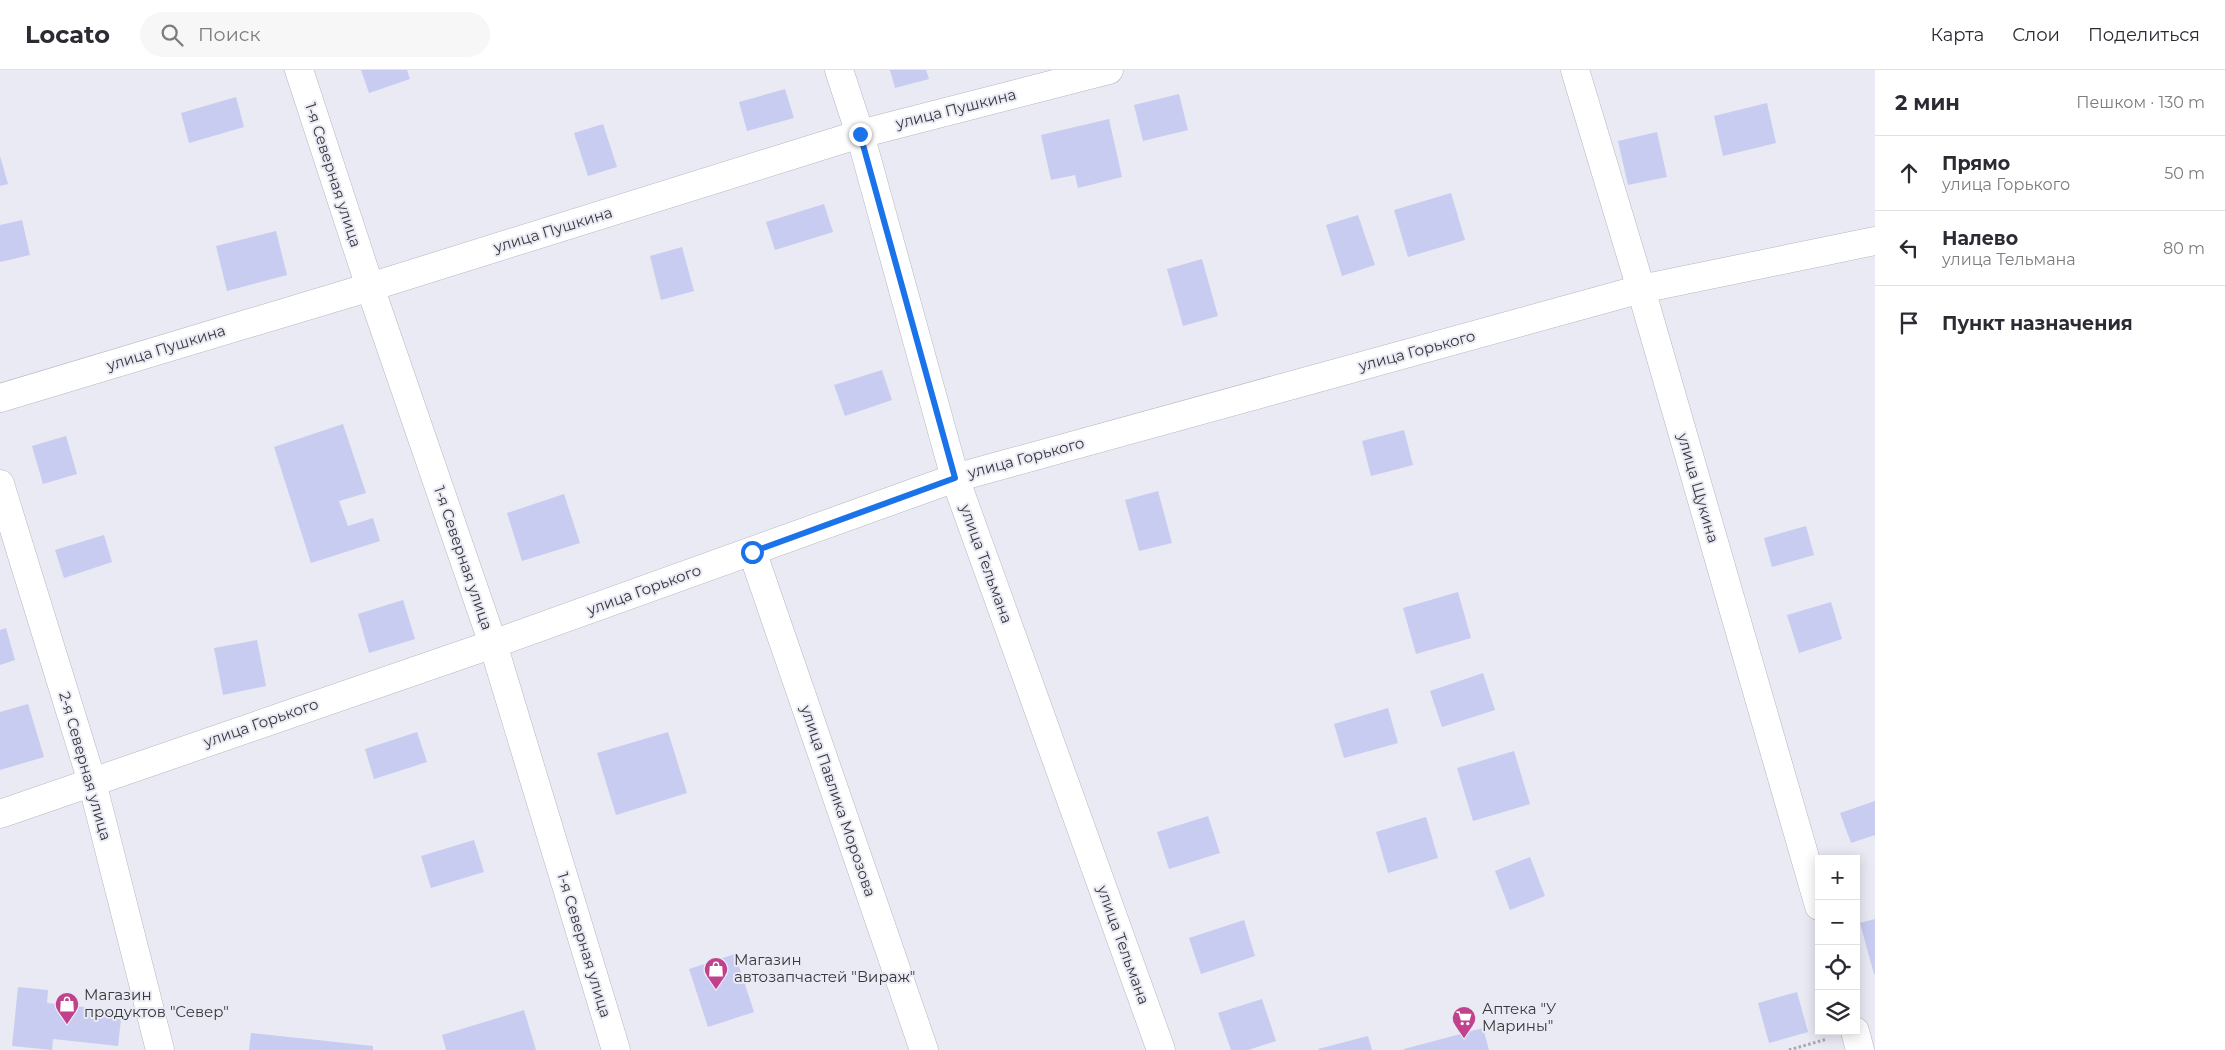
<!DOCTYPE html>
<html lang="ru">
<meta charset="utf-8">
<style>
body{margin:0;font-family:Montserrat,sans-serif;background:#f7f7f7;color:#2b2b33}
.controls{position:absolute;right:15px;bottom:15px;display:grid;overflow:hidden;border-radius:0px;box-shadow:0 2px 12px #0003}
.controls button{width:45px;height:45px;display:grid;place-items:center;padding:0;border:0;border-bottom:1px solid #e1e1e2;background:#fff;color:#2b2b33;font:25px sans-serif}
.stop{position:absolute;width:15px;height:15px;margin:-11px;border:4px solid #1a73e8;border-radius:50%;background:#fff}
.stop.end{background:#1a73e8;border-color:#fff;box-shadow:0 1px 5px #0008}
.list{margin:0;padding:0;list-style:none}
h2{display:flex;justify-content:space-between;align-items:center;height:65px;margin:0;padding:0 20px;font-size:21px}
h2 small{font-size:16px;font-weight:400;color:#7c7c81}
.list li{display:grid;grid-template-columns:32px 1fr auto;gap:15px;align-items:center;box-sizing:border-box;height:75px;padding:0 20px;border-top:1px solid #e1e1e2}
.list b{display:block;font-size:19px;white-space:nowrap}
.list p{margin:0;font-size:16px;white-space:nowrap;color:#7c7c81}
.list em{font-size:16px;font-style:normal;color:#7c7c81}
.icon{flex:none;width:28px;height:28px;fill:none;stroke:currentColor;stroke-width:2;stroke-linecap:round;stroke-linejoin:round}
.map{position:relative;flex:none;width:1875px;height:980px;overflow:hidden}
header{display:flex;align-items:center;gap:30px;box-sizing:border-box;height:70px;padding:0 25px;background:#fff;border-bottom:1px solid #e1e1e2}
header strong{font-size:24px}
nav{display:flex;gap:28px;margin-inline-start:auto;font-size:18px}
.search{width:350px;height:45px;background:#f7f7f7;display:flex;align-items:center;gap:12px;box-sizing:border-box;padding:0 18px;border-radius:28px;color:#7c7c81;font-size:19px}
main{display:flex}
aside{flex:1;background:#fff}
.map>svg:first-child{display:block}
.building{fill:#c8ccf0}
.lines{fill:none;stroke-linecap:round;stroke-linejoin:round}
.minor-casing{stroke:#b5b7c0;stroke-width:29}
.tertiary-casing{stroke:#b5b7c0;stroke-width:29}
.path{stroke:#a6a7af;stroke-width:3;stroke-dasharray:2.5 2.5;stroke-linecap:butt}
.minor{stroke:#fff;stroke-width:28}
.tertiary{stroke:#fff;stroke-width:28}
.route{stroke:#1a73e8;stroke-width:6}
.labels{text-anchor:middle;stroke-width:4;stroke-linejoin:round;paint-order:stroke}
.street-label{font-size:15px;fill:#37383b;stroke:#e9eaf4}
.poi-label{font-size:15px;fill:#37383b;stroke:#e9eaf4;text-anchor:start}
</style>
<header>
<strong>Locato</strong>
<div class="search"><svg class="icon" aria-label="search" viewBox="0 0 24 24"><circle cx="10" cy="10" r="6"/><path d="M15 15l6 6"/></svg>Поиск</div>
<nav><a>Карта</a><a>Слои</a><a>Поделиться</a></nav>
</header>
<main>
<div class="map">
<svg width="1875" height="980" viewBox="0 0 1875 980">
<rect width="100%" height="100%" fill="#e9eaf4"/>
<!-- building -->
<g class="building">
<path d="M361,0H407L410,9L369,23Z"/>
<path d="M890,0H926L929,9L895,18Z"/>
<path d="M785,19L794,48L747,61L739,32Z"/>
<path d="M1179,24L1188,60L1143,71L1134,35Z"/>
<path d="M236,27L244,57L189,73L181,43Z"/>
<path d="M1767,33L1776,73L1723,86L1714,46Z"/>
<path d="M1109,49L1122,107L1078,118L1075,105L1051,110L1041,65Z"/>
<path d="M603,54L617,97L588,106L574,63Z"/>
<path d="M1657,62L1667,107L1628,115L1618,71Z"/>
<path d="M0,86L8,114L0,116Z"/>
<path d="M1451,123L1465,170L1408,187L1394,140Z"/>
<path d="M824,134L833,162L775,180L766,152Z"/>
<path d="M1358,145L1375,195L1342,206L1326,155Z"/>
<path d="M22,150L30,185L0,192V155Z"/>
<path d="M276,161L287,205L227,221L216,176Z"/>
<path d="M682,177L694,221L661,230L650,186Z"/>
<path d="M1202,189L1218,246L1183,256L1167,199Z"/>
<path d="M882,300L892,330L845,346L834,315Z"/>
<path d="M343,354L366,423L339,431L348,456L373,448L380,471L311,493L274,377Z"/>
<path d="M1404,360L1413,395L1371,406L1362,371Z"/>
<path d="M66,366L77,404L43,414L32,376Z"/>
<path d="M1158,421L1172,473L1139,481L1125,430Z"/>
<path d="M564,424L580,473L522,491L507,443Z"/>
<path d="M1806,456L1814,485L1772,497L1764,468Z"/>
<path d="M104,465L112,492L64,508L55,480Z"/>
<path d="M1458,522L1471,568L1416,584L1403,538Z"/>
<path d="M403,530L415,569L369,583L358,544Z"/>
<path d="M1831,532L1842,569L1799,583L1787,545Z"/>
<path d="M6,558L15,590L0,595V560Z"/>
<path d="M257,570L266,616L223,625L214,578Z"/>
<path d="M1483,603L1495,640L1442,657L1430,621Z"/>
<path d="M28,634L44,687L0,700V642Z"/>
<path d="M1388,638L1398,673L1344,688L1334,654Z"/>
<path d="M417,662L427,692L374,709L365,679Z"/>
<path d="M668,662L687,723L616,745L597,683Z"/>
<path d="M1514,681L1530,734L1473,751L1457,698Z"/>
<path d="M1875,731V765L1851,773L1840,743Z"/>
<path d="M1208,746L1220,783L1169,799L1157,762Z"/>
<path d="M1426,747L1438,788L1388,803L1376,762Z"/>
<path d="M474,770L484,802L431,818L421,786Z"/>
<path d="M1530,787L1545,826L1510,840L1495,801Z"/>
<path d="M1875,849V904H1874L1860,853Z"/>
<path d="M1244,850L1255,886L1201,904L1189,868Z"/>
<path d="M735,884L754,942L708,957L689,899Z"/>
<path d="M18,917L48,920L47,933L122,941L118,976L53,969L52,980L12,976Z"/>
<path d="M1797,922L1808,962L1769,973L1758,933Z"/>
<path d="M1262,929L1276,971L1248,980H1231L1218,943Z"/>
<path d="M524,940L536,980H446L442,965Z"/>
<path d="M1483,958L1489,980H1404V979Z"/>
<path d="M251,963L373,976V980H249Z"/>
<path d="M1368,966L1372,980H1319L1318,979Z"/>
</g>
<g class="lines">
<!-- minor casing -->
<g class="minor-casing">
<g id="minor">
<path d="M299,0L370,217L493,574L616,980"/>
<path d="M1575,0L1641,219L1819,836"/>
<path d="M0,328L370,217L860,64L1109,0"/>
<path d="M0,414L92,712L160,980"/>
<path d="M752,481L924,980"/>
<path d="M0,744L493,574L955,408L1641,219L1875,171"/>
<path d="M1855,961L1860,980"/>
</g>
</g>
<!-- tertiary casing -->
<g class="tertiary-casing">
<path id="tertiary" d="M839,0L860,64L955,408L1161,980"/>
</g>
<!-- path -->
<path class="path" d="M1789,980L1827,969"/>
<!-- minor -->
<use href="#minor" class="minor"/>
<!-- tertiary -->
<use href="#tertiary" class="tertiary"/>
</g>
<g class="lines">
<!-- route -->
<path class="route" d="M752,482L955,408L860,64"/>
</g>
<!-- icons -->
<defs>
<g id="shop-pin" transform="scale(1.25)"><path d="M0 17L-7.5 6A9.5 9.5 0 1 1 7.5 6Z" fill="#c1418c" stroke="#e9eaf4"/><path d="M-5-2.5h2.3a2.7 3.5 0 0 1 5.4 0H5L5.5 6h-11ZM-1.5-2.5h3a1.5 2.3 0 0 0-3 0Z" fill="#fff"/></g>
<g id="supermarket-pin" transform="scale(1.25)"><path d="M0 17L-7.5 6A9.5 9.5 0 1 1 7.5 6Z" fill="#c1418c" stroke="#e9eaf4"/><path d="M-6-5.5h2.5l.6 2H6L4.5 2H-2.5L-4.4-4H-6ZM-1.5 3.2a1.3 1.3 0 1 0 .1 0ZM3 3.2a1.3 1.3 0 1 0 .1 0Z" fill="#fff"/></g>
</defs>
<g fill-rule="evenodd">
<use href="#shop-pin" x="716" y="899"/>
<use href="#shop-pin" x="67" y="934"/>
<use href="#supermarket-pin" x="1464" y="948"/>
</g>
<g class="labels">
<!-- street labels -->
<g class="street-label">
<text transform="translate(956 39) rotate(-14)" y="5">улица Пушкина</text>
<text transform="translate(333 105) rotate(72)" y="5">1-я Северная улица</text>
<text transform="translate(553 160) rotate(-17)" y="5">улица Пушкина</text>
<text transform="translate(166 278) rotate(-17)" y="5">улица Пушкина</text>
<text transform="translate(1417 281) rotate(-15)" y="5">улица Горького</text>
<text transform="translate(1026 388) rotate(-15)" y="5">улица Горького</text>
<text transform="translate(1698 418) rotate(74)" y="5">улица Щукина</text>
<text transform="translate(463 488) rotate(71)" y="5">1-я Северная улица</text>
<text transform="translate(986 494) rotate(70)" y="5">улица Тельмана</text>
<text transform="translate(644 520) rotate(-20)" y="5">улица Горького</text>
<text transform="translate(261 653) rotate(-19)" y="5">улица Горького</text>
<text transform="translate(85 696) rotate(74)" y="5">2-я Северная улица</text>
<text transform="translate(838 731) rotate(71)" y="5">улица Павлика Морозова</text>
<text transform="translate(584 875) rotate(73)" y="5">1-я Северная улица</text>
<text transform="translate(1123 875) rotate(70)" y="5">улица Тельмана</text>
</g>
<!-- poi labels -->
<g class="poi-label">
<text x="734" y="895">Магазин<tspan x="734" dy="17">автозапчастей "Вираж"</tspan></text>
<text x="84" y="930">Магазин<tspan x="84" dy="17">продуктов "Север"</tspan></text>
<text x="1482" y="944">Аптека "У<tspan x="1482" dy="17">Марины"</tspan></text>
</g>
</g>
</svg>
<div class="controls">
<button>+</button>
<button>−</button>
<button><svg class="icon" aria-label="locate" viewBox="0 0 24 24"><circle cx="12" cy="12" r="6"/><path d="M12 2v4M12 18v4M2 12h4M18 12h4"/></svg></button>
<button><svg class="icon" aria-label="layers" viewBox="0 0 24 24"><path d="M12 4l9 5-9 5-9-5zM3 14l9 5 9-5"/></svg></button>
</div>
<div class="stop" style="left:752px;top:482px"></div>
<div class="stop end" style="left:860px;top:64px"></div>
</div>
<aside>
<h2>2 мин<small>Пешком · 130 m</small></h2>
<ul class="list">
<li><svg class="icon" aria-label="ahead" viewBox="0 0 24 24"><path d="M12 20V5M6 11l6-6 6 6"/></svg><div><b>Прямо</b><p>улица Горького</p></div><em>50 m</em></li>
<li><svg class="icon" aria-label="left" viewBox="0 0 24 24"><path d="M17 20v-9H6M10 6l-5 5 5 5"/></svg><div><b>Налево</b><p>улица Тельмана</p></div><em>80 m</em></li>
<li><svg class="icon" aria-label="arrive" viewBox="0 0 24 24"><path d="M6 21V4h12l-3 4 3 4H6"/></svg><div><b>Пункт назначения</b></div></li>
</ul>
</aside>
</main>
